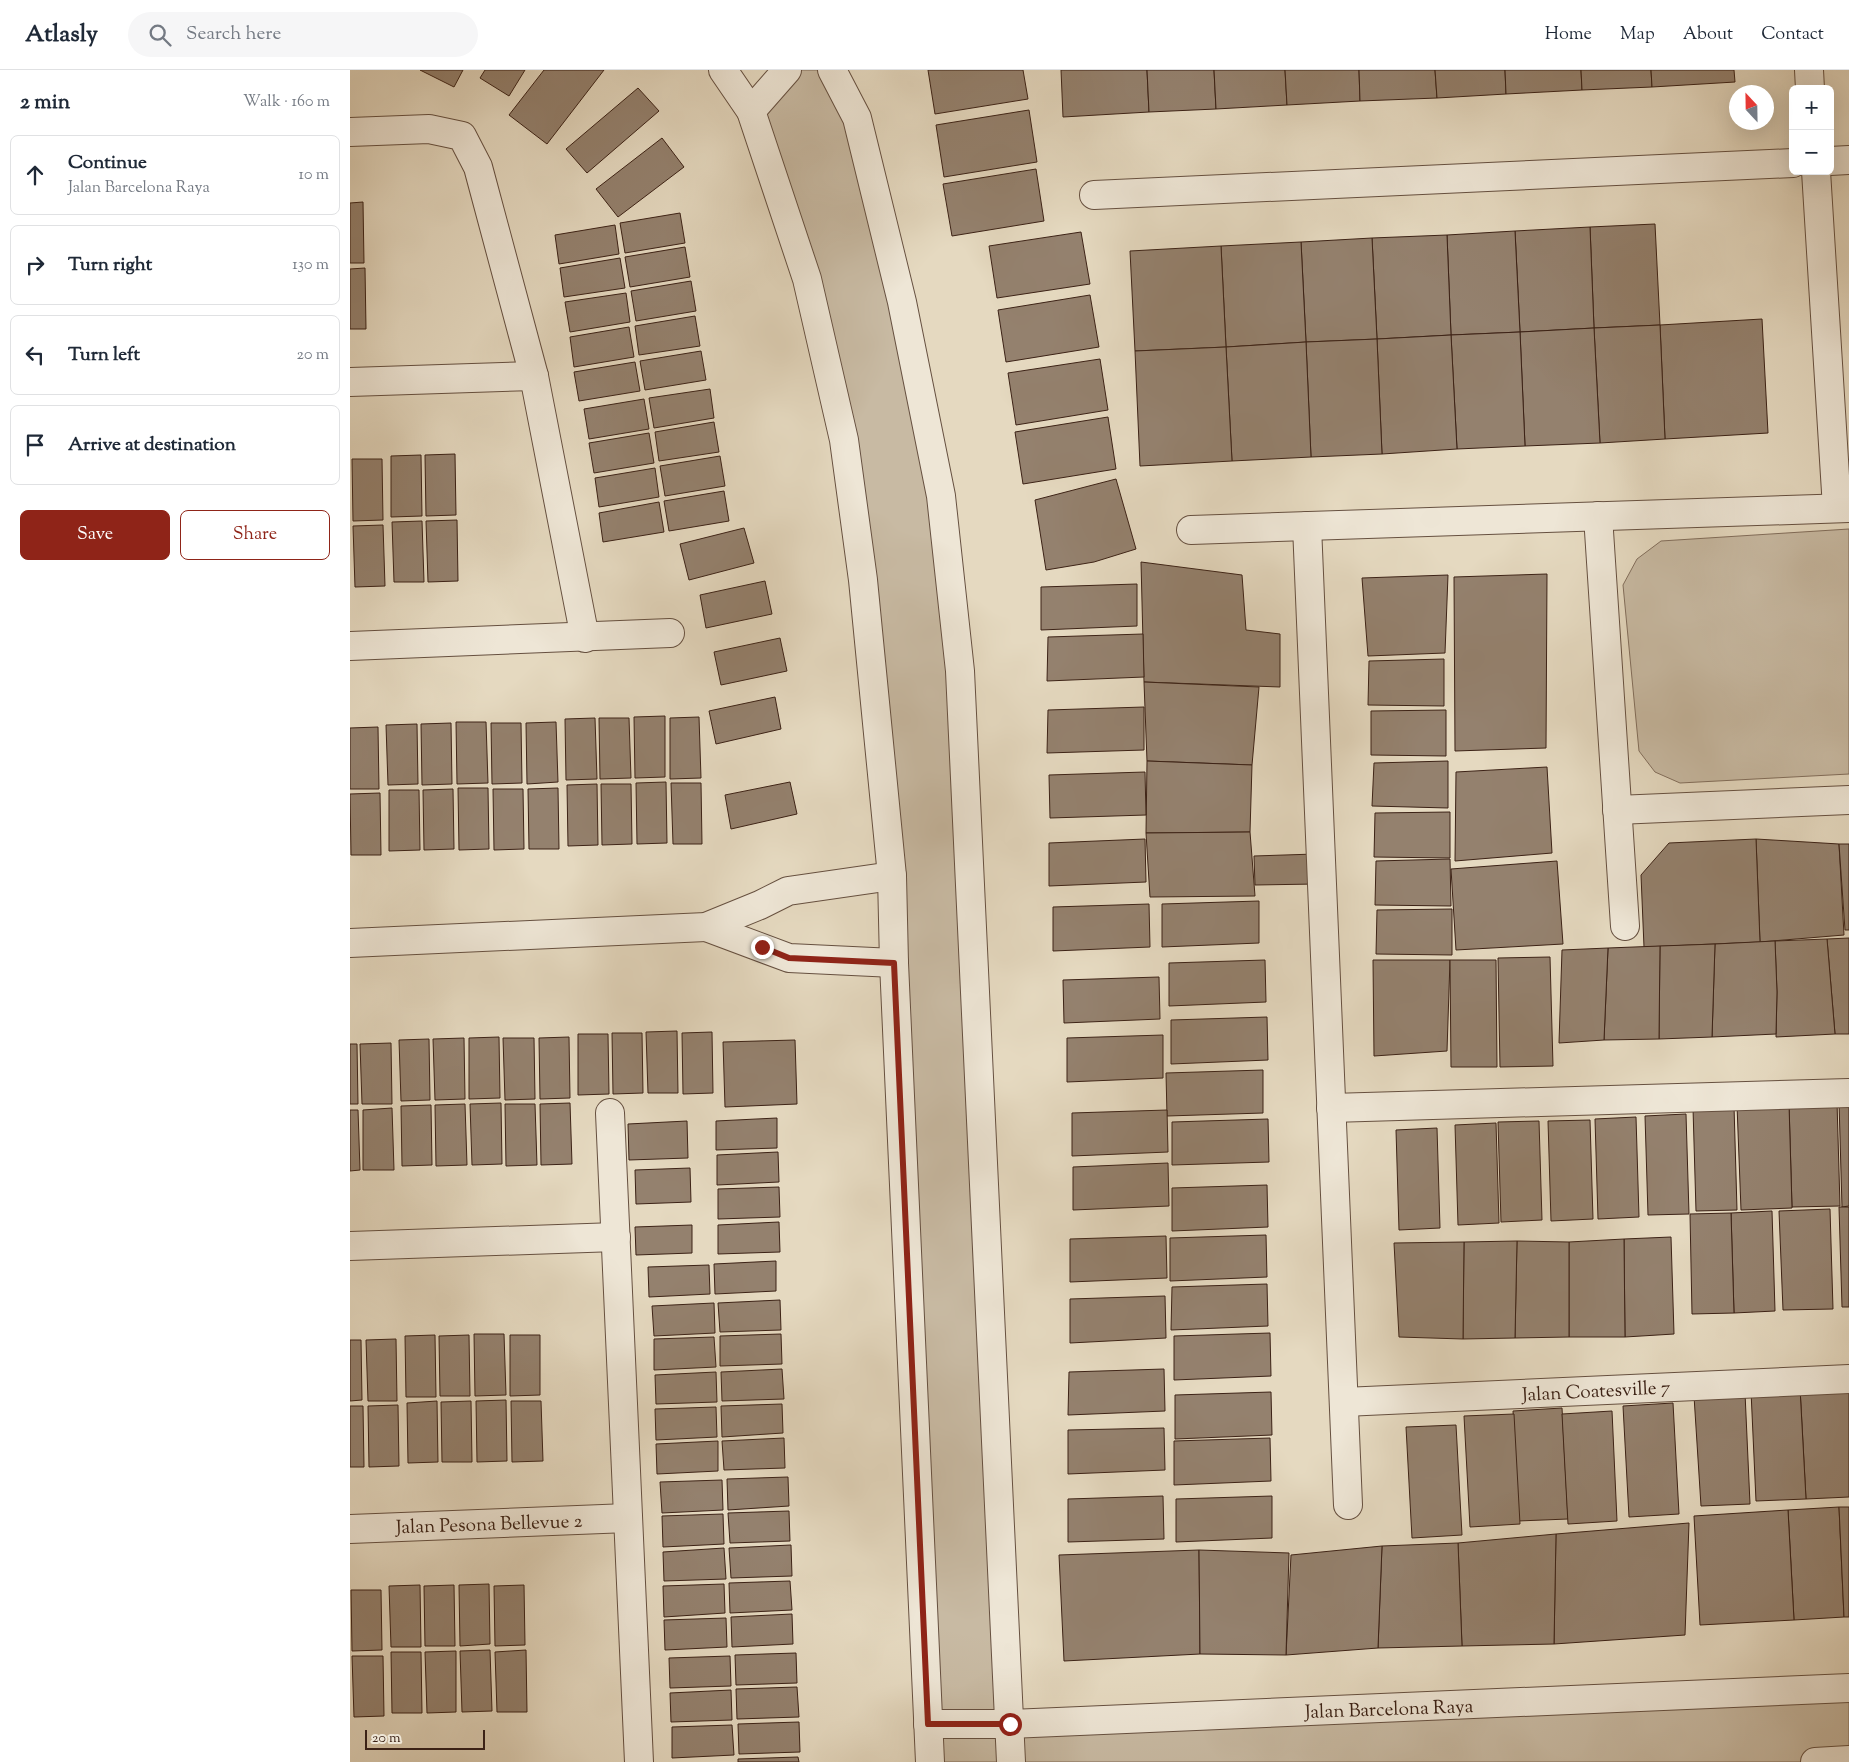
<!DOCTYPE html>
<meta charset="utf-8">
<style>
body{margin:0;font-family:"Sorts Mill Goudy",serif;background:#f6f6f7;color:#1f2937}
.controls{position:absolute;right:15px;top:15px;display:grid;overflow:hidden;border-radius:8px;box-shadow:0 5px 20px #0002}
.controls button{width:45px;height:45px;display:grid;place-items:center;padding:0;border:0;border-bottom:1px solid #e0e1e3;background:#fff;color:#1f2937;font:25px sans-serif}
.compass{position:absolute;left:1379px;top:15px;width:45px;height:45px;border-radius:50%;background:#fff;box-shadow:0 5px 20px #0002;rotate:338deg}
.scale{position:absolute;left:15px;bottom:12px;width:120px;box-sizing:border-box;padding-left:5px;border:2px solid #3c2216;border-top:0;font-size:14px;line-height:18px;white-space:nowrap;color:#3c2216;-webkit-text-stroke:4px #eee6d6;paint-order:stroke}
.stop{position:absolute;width:15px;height:15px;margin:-11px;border:4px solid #8f2418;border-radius:50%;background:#fff}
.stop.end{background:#8f2418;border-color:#fff;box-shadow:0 1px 5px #0008}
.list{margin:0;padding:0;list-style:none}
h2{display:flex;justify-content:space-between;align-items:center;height:65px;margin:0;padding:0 20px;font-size:21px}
h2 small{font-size:16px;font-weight:400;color:#747a83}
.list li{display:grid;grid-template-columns:32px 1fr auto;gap:15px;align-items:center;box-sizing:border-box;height:80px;margin:0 10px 10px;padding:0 10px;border:1px solid #e0e1e3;border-radius:8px}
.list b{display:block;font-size:19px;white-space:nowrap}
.list p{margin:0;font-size:16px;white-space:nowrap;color:#747a83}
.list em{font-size:16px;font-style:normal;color:#747a83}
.actions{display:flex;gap:10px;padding:15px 20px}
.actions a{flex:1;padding:11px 0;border:1px solid #8f2418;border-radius:8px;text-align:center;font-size:18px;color:#8f2418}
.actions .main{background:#8f2418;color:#fff}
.icon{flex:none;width:28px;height:28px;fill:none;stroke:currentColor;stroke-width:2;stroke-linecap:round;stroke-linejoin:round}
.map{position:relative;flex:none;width:1499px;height:1692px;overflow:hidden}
header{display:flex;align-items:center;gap:30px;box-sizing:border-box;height:70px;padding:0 25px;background:#fff;border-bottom:1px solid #e0e1e3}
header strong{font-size:24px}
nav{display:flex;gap:28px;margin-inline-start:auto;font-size:18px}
.search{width:350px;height:45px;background:#f6f6f7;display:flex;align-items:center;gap:12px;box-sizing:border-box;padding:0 18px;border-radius:28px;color:#747a83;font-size:19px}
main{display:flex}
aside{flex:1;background:#fff}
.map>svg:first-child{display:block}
.green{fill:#c8baa3;stroke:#826e5c}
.building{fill:#94816e;stroke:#3c2216}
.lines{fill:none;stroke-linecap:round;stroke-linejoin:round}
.minor-casing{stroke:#665040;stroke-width:30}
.minor{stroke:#eee6d6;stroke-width:28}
.route{stroke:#8f2418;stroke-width:6}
.labels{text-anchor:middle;stroke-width:4;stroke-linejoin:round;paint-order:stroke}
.street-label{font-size:19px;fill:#3c2216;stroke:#eee6d6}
</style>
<header>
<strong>Atlasly</strong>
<div class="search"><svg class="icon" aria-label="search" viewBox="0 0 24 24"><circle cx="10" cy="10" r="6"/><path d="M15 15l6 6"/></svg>Search here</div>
<nav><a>Home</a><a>Map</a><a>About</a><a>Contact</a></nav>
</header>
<main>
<aside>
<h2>2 min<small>Walk · 160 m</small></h2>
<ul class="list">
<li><svg class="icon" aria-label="ahead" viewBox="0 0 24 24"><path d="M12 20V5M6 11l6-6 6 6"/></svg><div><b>Continue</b><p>Jalan Barcelona Raya</p></div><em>10 m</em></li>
<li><svg class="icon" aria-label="right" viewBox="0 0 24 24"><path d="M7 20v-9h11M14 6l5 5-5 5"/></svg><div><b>Turn right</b></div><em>130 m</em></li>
<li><svg class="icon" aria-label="left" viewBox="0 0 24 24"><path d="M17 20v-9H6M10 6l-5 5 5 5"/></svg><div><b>Turn left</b></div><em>20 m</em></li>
<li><svg class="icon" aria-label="arrive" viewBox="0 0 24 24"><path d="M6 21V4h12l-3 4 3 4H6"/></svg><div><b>Arrive at destination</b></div></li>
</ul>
<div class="actions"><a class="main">Save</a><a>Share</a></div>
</aside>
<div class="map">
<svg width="1499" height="1692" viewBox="0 0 1499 1692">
<rect width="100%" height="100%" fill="#e5d9c0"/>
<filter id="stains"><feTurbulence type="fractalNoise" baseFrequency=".004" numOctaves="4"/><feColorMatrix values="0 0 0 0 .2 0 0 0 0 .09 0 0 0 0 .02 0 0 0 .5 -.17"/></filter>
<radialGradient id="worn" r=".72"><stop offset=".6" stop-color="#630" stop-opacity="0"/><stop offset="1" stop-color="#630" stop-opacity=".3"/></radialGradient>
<!-- green -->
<g class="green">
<path d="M437,0H482L591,426L660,1654L1499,1624V1690L1465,1692H580L551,1048L494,370L401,41Z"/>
<path d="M1499,459V704L1330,713L1305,702L1289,681L1273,515L1287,489L1311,471Z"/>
</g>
<!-- building -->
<g class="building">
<path d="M70,0H113L104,17Z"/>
<path d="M135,0H175L159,26L130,8Z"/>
<path d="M194,0H254L197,74L159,45Z"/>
<path d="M578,0H673L678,29L585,44Z"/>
<path d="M711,0H797L799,42L713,47Z"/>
<path d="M797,0H864L866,39L799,42Z"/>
<path d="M864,0H935L937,35L866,39Z"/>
<path d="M935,0H1009L1010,31L937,35Z"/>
<path d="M1009,0H1085L1087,28L1010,31Z"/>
<path d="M1085,0H1155L1156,24L1087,28Z"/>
<path d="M1155,0H1231L1232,20L1156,24Z"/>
<path d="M1231,0H1301L1302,17L1232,20Z"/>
<path d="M1301,0H1384L1385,12L1302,17Z"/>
<path d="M288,18L309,41L237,103L216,79Z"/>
<path d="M679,40L687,92L594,107L586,55Z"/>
<path d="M312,68L334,97L268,147L246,119Z"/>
<path d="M686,99L694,151L602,166L593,114Z"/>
<path d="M13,132L14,193H0V133Z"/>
<path d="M330,143L335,173L275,183L270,153Z"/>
<path d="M1305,154L1310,255L1244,258L1240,157Z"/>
<path d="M265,155L269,184L209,194L205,165Z"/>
<path d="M1240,157L1244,258L1170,262L1165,161Z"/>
<path d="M1165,161L1170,262L1101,265L1097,165Z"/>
<path d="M731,162L740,214L647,228L639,176Z"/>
<path d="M1097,165L1101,265L1027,269L1022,168Z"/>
<path d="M1022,168L1027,269L956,272L951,172Z"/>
<path d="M951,172L956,272L876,277L871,176Z"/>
<path d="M871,176L876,277L785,281L780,181Z"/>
<path d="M335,177L340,207L280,217L275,187Z"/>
<path d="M270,188L275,218L214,227L210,198Z"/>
<path d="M15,198L16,259H0V199Z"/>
<path d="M341,211L346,241L286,251L281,221Z"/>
<path d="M276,223L280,252L220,262L215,232Z"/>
<path d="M740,225L749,277L656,292L648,240Z"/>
<path d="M345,246L350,276L289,285L285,256Z"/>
<path d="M1412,249L1418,363L1315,369L1310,255Z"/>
<path d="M1310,255L1315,369L1250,373L1244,258Z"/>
<path d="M279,257L284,287L224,297L220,267Z"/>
<path d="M1244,258L1250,373L1175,376L1170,262Z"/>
<path d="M1170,262L1175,376L1107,379L1101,265Z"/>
<path d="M1101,265L1107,379L1032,384L1027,269Z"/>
<path d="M1027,269L1032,384L961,387L956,272Z"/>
<path d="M956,272L961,387L882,391L876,277Z"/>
<path d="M876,277L882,391L790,396L785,281Z"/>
<path d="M351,281L356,310L295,320L290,291Z"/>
<path d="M750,289L758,340L666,355L658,303Z"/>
<path d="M285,292L290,321L229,331L224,302Z"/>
<path d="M360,319L364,348L304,358L299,328Z"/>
<path d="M294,329L299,359L239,369L234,339Z"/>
<path d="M758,347L766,399L673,414L665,362Z"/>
<path d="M364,352L369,382L309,391L305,362Z"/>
<path d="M299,363L304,393L244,403L239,373Z"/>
<path d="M105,384L106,445L76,446L75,385Z"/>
<path d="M71,385L72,446L41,447V386Z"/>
<path d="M370,386L375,416L315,426L310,396Z"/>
<path d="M2,389H32L33,450L3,451Z"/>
<path d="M305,398L309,427L249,437L245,408Z"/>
<path d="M766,409L786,479L744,492L696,500L685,430Z"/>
<path d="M374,421L379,451L319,461L314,431Z"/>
<path d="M309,432L314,462L253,472L249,443Z"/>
<path d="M107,450L108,511L78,512L76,451Z"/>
<path d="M72,451L74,512H44L42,452Z"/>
<path d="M33,455L35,516L5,517L3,456Z"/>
<path d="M394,458L404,493L339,510L330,474Z"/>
<path d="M791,492L892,505L896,560L930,564V617L794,612Z"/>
<path d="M1197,504L1196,678L1105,681L1104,507Z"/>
<path d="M1098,505L1095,583L1018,586L1012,508Z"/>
<path d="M415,511L422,544L356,558L350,525Z"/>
<path d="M787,514V556L691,560V517Z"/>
<path d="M793,564L794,607L697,611L698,567Z"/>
<path d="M430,568L437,601L371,615L364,582Z"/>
<path d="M1094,589V636L1018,635L1019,591Z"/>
<path d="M794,612L909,617L902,695L797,691Z"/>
<path d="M425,627L431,659L366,674L359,641Z"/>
<path d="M794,637V680L697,683L698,640Z"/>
<path d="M1096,640V686L1021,685V641Z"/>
<path d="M315,646V707L285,708L284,647Z"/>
<path d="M349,647L351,708L320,709V648Z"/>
<path d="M245,648L247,709L216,710L215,649Z"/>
<path d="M249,648H279L281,708L250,709Z"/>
<path d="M106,652H136L138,713L107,714Z"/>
<path d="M206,652L208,712L177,714L176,653Z"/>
<path d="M101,653L102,714L72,715L71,654Z"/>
<path d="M141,653H171L172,713L142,714Z"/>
<path d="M67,654L68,714L38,715L36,655Z"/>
<path d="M28,657L29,719H0V658Z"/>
<path d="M797,691L902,695L900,762L796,763Z"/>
<path d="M1098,691V738L1022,736L1024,693Z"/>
<path d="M1197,697L1202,783L1105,791L1106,702Z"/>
<path d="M795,702L796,745L700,748L699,705Z"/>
<path d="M316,712L317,773L287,774L286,713Z"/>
<path d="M440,712L447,744L381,759L375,725Z"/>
<path d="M321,713H351L352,774H323Z"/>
<path d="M247,714L248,775L218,776L217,715Z"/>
<path d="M251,714H281L282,774L252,775Z"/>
<path d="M108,718H138L139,779L109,780Z"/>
<path d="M208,718L209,779H179L178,719Z"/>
<path d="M103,719L104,779L74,780L73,720Z"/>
<path d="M143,719H173L174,779L144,780Z"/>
<path d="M39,720H69L70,780L39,781Z"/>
<path d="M30,723L31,785H1L0,724Z"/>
<path d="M1100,742V788L1024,787L1025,743Z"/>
<path d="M900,762L905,826L800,827L796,763Z"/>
<path d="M795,769L796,812L699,816V773Z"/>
<path d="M1406,769L1489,774L1494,865L1410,872Z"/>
<path d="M1406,769L1410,872L1294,877L1291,805L1319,773Z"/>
<path d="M1489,774H1499V860H1495Z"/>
<path d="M965,784L966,814L905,815L904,786Z"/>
<path d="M1100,789L1101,836L1025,835L1026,791Z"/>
<path d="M1207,791L1213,874L1106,880L1101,799Z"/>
<path d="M909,831V873L812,877V834Z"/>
<path d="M799,834L800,877L703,881V837Z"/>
<path d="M1102,839V885L1026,884L1027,840Z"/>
<path d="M1499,868V964H1485L1477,869Z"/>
<path d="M1477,869L1485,964L1426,967L1427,922L1425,871Z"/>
<path d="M1425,871L1427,922L1426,964L1362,967L1365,874Z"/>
<path d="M1365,874L1362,967L1309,969L1310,876Z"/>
<path d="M1310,876L1309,969L1254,970L1258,878Z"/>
<path d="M1258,878L1254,970L1209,973L1212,880Z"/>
<path d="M1200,887L1203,996L1150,997L1148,888Z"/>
<path d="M915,890L916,932L819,936V893Z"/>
<path d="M1023,890H1100L1097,981L1024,986Z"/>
<path d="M1100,890H1146L1147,997H1101Z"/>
<path d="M809,907L810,949L714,953L713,910Z"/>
<path d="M917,947L918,990L821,994V950Z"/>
<path d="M327,961L328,1023H298L296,962Z"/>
<path d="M362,962L363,1023L333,1024L332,963Z"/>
<path d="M262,963H292L293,1023L263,1024Z"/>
<path d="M228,964H258L259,1024L228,1025Z"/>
<path d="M813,965V1008L717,1012V968Z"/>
<path d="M149,967L150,1028L119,1029V968Z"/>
<path d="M219,967L220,1028L190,1029L189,968Z"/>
<path d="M114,968L115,1029L85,1030L83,969Z"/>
<path d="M153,968H184L185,1029L155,1030Z"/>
<path d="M79,969L80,1030L51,1031L49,970Z"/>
<path d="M445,970L447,1034L375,1037L373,972Z"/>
<path d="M41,973L42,1034H12L10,974Z"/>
<path d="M0,974H7L8,1034H0Z"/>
<path d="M913,1000V1043L817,1046L816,1003Z"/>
<path d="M1487,1032L1490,1136L1442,1137L1439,1034Z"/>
<path d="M1489,1032H1499V1136L1492,1137Z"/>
<path d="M151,1033L152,1094L122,1095L120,1034Z"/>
<path d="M220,1033L222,1094L191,1095L190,1034Z"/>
<path d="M115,1034L117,1095L86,1096L85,1035Z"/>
<path d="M155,1034H185L187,1095L156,1096Z"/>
<path d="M1439,1034L1442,1138L1391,1140L1387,1035Z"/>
<path d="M81,1035L82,1095L52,1096L51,1036Z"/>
<path d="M1384,1036L1387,1140L1346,1141L1343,1038Z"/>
<path d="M42,1038L44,1100H13V1040Z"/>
<path d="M0,1040H8L10,1100L0,1101Z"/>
<path d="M817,1040L818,1082L722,1086V1043Z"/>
<path d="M1336,1044L1339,1144L1298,1145L1295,1046Z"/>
<path d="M1286,1047L1289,1147L1248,1149L1245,1049Z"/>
<path d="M427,1048V1078L366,1080V1051Z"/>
<path d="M918,1049L919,1092L822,1095V1052Z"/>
<path d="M1240,1050L1243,1149L1201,1151L1198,1051Z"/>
<path d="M337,1051L338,1088L279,1090L278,1054Z"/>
<path d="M1189,1051L1192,1150L1151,1152L1148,1052Z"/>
<path d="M1146,1053L1149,1153L1108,1155L1105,1055Z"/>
<path d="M1087,1058L1090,1158L1049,1160L1046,1060Z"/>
<path d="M428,1082L429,1112L367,1115V1085Z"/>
<path d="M818,1093L819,1136L723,1140V1097Z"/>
<path d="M340,1098L341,1132L286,1134L285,1100Z"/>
<path d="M917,1115L918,1157L822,1161V1118Z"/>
<path d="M429,1117L430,1147L368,1149V1119Z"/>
<path d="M1489,1137H1499V1237H1492Z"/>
<path d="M1480,1139L1483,1239L1433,1240L1429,1141Z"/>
<path d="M1422,1141L1425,1241L1384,1243L1381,1143Z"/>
<path d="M1381,1143L1384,1243L1342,1244L1340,1144Z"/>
<path d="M429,1152L430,1182L368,1184V1155Z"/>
<path d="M342,1155V1183L286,1185L285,1157Z"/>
<path d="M916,1165L917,1207L820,1211V1168Z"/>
<path d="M816,1166L817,1208L720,1212V1169Z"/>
<path d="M1321,1167L1324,1264L1275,1267L1274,1169Z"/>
<path d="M1274,1169L1275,1267H1219V1172Z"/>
<path d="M1167,1171L1219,1172V1267L1165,1268Z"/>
<path d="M1167,1171L1165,1268L1113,1269L1114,1172Z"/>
<path d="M1114,1172L1113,1269L1049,1267L1044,1173Z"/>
<path d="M426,1191V1221L365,1224L364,1194Z"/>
<path d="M359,1195L360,1224L299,1227L298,1197Z"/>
<path d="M917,1214L918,1256L821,1260L822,1217Z"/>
<path d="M815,1226L816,1268L720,1273V1229Z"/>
<path d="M430,1230L431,1260L370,1262L368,1233Z"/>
<path d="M364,1233L365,1263L304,1266L302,1236Z"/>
<path d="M920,1263L921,1306L824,1310V1266Z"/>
<path d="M124,1264H154L156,1325L125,1326Z"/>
<path d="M431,1264L432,1294L370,1296V1266Z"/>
<path d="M85,1265L86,1327H56L55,1266Z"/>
<path d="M119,1265L120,1326H90L89,1266Z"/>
<path d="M160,1265H190V1325L160,1326Z"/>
<path d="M364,1267L366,1297L304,1300V1269Z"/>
<path d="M46,1269L47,1331H18L16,1270Z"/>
<path d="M0,1270H11L12,1330L0,1331Z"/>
<path d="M432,1299L434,1329L372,1331L371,1302Z"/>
<path d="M814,1299L815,1341L718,1345L719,1302Z"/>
<path d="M366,1302L367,1332L306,1334L305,1305Z"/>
<path d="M1499,1315V1427L1456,1429L1450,1318Z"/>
<path d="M1450,1318L1456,1429L1406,1431L1401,1321Z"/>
<path d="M921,1322L922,1365L825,1369V1325Z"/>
<path d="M1395,1323L1400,1434L1351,1436L1344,1326Z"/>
<path d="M156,1330L157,1391L127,1392L126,1331Z"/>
<path d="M87,1331L88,1392L58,1393L57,1333Z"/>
<path d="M121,1331L122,1392H92L91,1332Z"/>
<path d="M161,1331H191L193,1391L162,1392Z"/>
<path d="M1323,1333L1329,1444L1279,1447L1273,1336Z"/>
<path d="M432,1334L433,1363L372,1367L371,1336Z"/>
<path d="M48,1335L49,1396L19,1397L18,1336Z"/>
<path d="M0,1336H13L14,1397H0Z"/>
<path d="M366,1337L367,1367L306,1370L305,1339Z"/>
<path d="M1212,1338L1218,1449L1168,1451L1163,1341Z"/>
<path d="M1262,1341L1267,1451L1218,1454L1212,1344Z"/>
<path d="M1164,1344L1170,1454L1120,1457L1114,1346Z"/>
<path d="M1106,1355L1112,1465L1062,1468L1056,1357Z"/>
<path d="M814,1358L815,1400L718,1404V1360Z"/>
<path d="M434,1368L435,1398L374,1400L372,1371Z"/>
<path d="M920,1368L921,1411L824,1415V1371Z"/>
<path d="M368,1371V1401L307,1404L306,1374Z"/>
<path d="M438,1407L439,1436L378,1440L377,1409Z"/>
<path d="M372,1410L373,1440L312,1443L310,1412Z"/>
<path d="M813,1426L814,1469L718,1472V1429Z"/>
<path d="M922,1426V1468L826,1472V1429Z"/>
<path d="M1489,1437L1494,1547L1444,1550L1438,1440Z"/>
<path d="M1489,1437H1499V1547H1494Z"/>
<path d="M1438,1440L1444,1550L1350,1555L1344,1446Z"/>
<path d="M439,1441L440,1471L380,1473L378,1443Z"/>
<path d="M373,1444L374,1474L313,1477L312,1446Z"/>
<path d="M1339,1453L1335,1565L1204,1574L1206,1464Z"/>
<path d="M1206,1464L1204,1574L1112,1576L1108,1473Z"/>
<path d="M1108,1473L1112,1576L1028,1578L1032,1476Z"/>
<path d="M441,1475L442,1506L381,1508L379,1478Z"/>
<path d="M1032,1476L1028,1578L936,1585L941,1485Z"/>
<path d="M374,1478L376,1509L314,1511L313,1482Z"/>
<path d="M849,1480L850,1584L714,1591L709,1485Z"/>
<path d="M849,1480L939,1483L936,1585L850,1584Z"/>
<path d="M440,1511L442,1540L380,1543L379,1513Z"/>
<path d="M139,1514L140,1574L110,1576L109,1515Z"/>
<path d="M374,1514L375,1543L314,1547L313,1516Z"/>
<path d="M70,1515L71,1577H41L39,1516Z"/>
<path d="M104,1515L105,1576H75L74,1516Z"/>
<path d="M174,1515L175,1575L145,1576L144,1516Z"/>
<path d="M1,1520H31L32,1580L2,1581Z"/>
<path d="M442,1544L443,1574L382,1577L381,1547Z"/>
<path d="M376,1548L377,1577L315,1580L314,1550Z"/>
<path d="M140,1580L142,1641L112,1642L110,1581Z"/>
<path d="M176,1580L177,1642H147L145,1582Z"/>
<path d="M106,1581V1642L77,1643L75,1582Z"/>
<path d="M41,1582H71L72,1643H42Z"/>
<path d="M446,1583L447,1613L386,1615L385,1585Z"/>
<path d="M2,1586H33L34,1646L4,1647Z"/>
<path d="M380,1586L381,1616L320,1618L319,1588Z"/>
<path d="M447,1617L449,1647L387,1649L386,1619Z"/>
<path d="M381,1620L382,1650L321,1652L320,1623Z"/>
<path d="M449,1652L450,1682L389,1684L388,1654Z"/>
<path d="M382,1655L384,1685L322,1688V1657Z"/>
<path d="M448,1687L449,1692H388V1689Z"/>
</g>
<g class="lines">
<!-- minor casing -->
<g class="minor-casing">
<g id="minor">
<path d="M373,0L401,41L457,209L494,370L513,510L542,806L544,893L580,1692"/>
<path d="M482,0L507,48L552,232L591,426L610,601L661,1692"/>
<path d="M1459,0L1460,19"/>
<path d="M401,41L437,0"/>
<path d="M0,62L79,59L112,66L128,97L184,306L235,568"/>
<path d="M1480,91L1499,90"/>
<path d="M1466,101L1487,438"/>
<path d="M744,125L1443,93"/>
<path d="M0,312L184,306"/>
<path d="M1248,446L1275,856"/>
<path d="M957,456L998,1435"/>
<path d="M841,460L1499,438"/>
<path d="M0,576L320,563"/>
<path d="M1267,740L1499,730"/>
<path d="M356,857L439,888L544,893"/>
<path d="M0,873L356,857L410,835L438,821L542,806"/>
<path d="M981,1038L1499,1023"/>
<path d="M260,1043L289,1692"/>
<path d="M0,1176L266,1167"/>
<path d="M994,1332L1499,1309"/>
<path d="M0,1459L278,1448"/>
<path d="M578,1654H660L1499,1618"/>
<path d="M1465,1692L1499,1690"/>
</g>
</g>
<!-- minor -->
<use href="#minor" class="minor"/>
</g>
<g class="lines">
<!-- route -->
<path class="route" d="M412,877L439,888L544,893L578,1654H660"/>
</g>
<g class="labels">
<!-- street labels -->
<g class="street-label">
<text transform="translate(1246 1320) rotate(-3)" y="7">Jalan Coatesville 7</text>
<text transform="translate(139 1453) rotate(-2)" y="7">Jalan Pesona Bellevue 2</text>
<text transform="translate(1039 1638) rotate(-2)" y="7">Jalan Barcelona Raya</text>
</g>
</g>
<rect width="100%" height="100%" filter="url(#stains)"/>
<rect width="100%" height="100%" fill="url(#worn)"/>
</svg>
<div class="controls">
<button>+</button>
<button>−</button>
</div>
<svg class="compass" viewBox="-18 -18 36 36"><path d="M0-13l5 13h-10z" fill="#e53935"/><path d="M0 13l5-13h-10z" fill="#747a83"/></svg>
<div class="scale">20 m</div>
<div class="stop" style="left:660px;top:1654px"></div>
<div class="stop end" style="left:412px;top:877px"></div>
</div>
</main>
